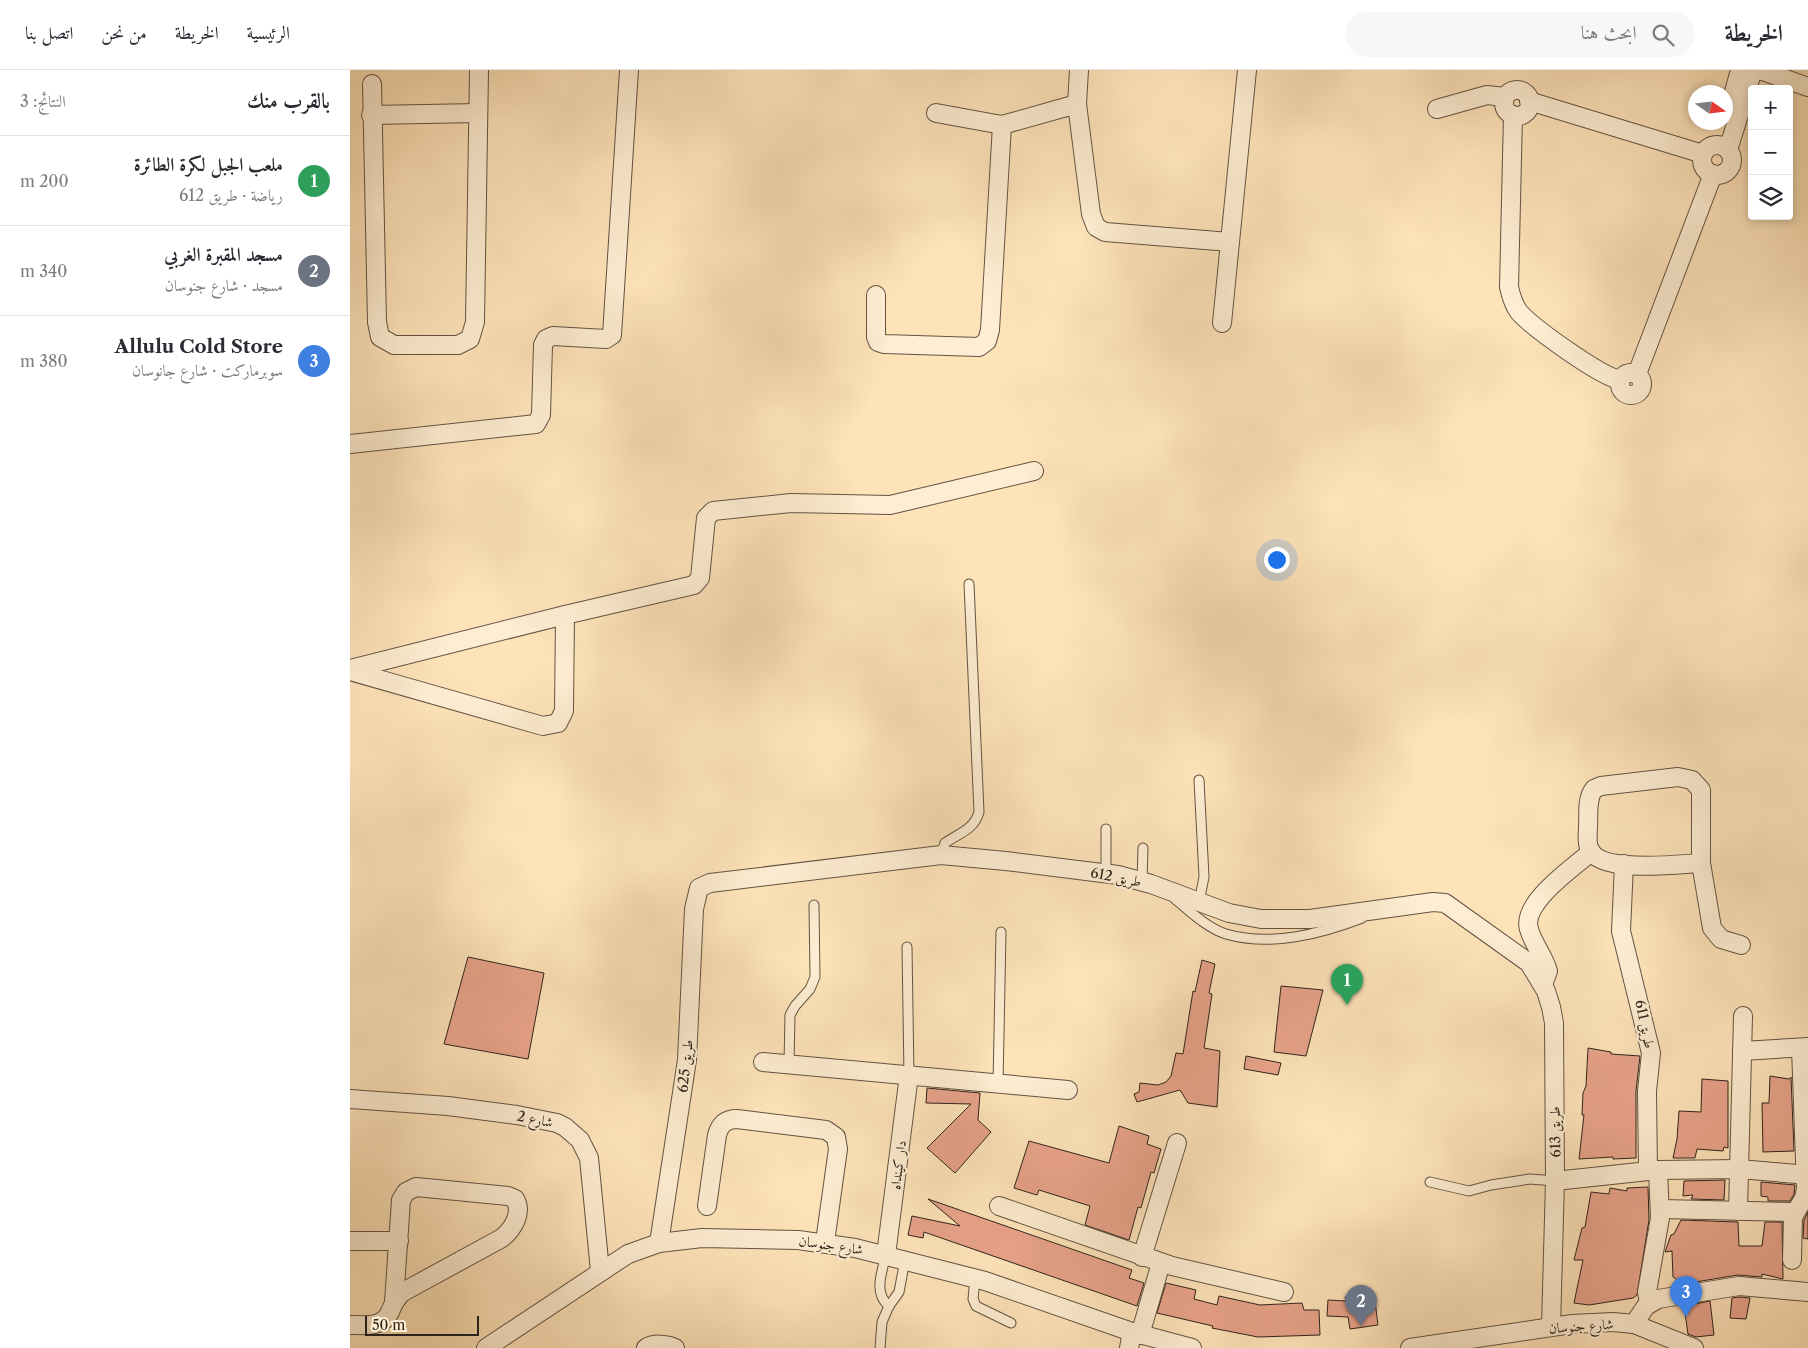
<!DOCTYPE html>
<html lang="ar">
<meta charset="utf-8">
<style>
body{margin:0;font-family:"Libre Caslon Text",Amiri,serif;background:#f7f7f7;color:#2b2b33;direction:rtl}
.controls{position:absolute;right:15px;top:15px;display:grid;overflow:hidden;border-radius:5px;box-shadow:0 2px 8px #0003}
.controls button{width:45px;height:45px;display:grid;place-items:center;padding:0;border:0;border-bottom:1px solid #e1e1e2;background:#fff;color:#2b2b33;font:25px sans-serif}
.compass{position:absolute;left:1338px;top:15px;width:45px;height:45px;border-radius:50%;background:#fff;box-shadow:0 2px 8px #0003;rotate:104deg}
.scale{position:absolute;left:15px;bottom:12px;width:114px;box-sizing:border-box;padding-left:5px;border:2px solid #2e241c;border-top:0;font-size:14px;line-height:18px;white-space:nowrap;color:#2e241c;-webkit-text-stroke:4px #feedd2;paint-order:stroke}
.you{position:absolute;left:926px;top:489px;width:18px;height:18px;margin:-12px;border:4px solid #fff;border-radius:50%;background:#1a73e8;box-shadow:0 0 0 8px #1a73e833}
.badge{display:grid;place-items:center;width:32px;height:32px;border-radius:50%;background:#8f2418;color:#fff;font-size:16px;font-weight:700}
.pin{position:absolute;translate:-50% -41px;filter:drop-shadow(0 1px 2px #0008)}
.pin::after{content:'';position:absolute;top:26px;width:18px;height:15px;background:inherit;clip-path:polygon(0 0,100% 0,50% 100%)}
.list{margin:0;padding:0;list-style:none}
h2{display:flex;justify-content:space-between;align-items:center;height:65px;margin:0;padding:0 20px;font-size:21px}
h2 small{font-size:16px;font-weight:400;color:#7c7c81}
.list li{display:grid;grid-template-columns:32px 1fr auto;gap:15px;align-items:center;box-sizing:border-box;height:90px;padding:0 20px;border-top:1px solid #e1e1e2}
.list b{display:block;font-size:19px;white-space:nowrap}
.list p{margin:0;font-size:16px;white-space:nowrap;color:#7c7c81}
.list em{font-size:16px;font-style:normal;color:#7c7c81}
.icon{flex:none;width:28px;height:28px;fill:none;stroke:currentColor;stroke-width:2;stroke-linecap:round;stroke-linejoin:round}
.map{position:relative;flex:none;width:1458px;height:1278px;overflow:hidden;direction:ltr}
header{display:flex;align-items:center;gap:30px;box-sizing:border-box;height:70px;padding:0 25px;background:#fff;border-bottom:1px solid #e1e1e2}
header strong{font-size:24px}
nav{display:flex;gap:28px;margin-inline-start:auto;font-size:18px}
.search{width:350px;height:45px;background:#f7f7f7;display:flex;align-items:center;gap:12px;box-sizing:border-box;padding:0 18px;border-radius:28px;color:#7c7c81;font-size:19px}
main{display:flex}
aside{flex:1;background:#fff}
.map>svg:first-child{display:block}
.building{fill:#e8a38b;stroke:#2e241c}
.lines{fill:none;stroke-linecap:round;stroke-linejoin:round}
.service-casing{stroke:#625443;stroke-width:11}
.minor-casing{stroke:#625443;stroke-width:20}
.service{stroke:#feedd2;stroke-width:9}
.minor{stroke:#feedd2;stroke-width:18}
.labels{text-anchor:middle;stroke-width:4.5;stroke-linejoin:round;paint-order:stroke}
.street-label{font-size:14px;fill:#2e241c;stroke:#feedd2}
</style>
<header>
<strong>الخريطة</strong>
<div class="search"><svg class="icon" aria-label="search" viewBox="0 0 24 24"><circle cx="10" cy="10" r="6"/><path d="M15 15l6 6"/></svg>ابحث هنا</div>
<nav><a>الرئيسية</a><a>الخريطة</a><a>من نحن</a><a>اتصل بنا</a></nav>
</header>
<main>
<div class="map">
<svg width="1458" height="1278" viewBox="0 0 1458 1278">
<rect width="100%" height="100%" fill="#fee3b9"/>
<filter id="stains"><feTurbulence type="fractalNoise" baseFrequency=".004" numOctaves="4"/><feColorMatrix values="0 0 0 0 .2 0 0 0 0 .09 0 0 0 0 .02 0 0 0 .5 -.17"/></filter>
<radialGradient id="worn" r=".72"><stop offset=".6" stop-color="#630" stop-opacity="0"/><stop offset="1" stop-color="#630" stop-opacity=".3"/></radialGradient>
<!-- building -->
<g class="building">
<path d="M118,887L194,903L178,989L94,974Z"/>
<path d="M852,890L865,894L859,923L862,924L854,978L870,981L867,1037L838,1033L830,1020L787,1032L784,1024L789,1022L790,1013L808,1015L816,1012L821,1006L826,983L833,984L843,921L845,922Z"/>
<path d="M931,916L973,920L956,986L924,982Z"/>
<path d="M1238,978L1261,982V984L1290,986L1286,1021V1088L1263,1089V1087L1229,1089L1234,1045H1232L1233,1023L1236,1016Z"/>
<path d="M896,986L931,993L928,1005L894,999Z"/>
<path d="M1420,1006L1439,1009L1441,1007L1444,1081L1413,1082L1412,1033H1419Z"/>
<path d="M1352,1009L1378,1011V1078L1374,1077L1373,1081L1347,1079L1345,1088H1323L1327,1069L1329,1041L1351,1042Z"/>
<path d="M577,1018L630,1023L628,1050L641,1062L605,1103L577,1078L621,1034L576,1033Z"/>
<path d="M769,1056L799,1066L797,1074L811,1079L804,1103L801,1102L791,1138L788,1137L779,1170L735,1155L740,1136L689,1120L687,1125L664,1118L679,1071L759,1093Z"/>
<path d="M1375,1110L1374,1130L1341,1129L1343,1125L1333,1126L1334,1111Z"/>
<path d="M1411,1112L1445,1115L1444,1124L1440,1131H1418V1127L1411,1126Z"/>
<path d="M1298,1117L1299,1150L1287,1225L1283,1228L1239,1235L1224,1233L1233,1190H1224L1232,1158L1235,1157L1241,1122L1259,1124L1260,1118L1277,1121V1118Z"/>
<path d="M578,1129L782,1200L779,1208L794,1213L787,1236L574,1162L573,1168L558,1165L562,1146L610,1156Z"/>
<path d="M1458,1142V1169L1453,1168L1454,1150Z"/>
<path d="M1331,1150L1388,1152L1389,1176H1412L1415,1152H1432L1433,1209L1412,1204V1207L1388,1205L1333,1214L1323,1207L1322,1181L1315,1182L1321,1165L1324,1164Z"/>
<path d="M816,1213L846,1220L844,1229L867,1235L869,1226L910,1235L952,1233L954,1240H969L970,1265L908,1267L862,1258L863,1256L807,1243Z"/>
<path d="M1024,1223L1028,1255L1000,1259L998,1247L977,1246L978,1230L996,1231L995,1227Z"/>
<path d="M1389,1227L1400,1228L1396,1249L1380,1248L1382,1228Z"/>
<path d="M1360,1231L1364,1265L1346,1267L1338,1264L1334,1236Z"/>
</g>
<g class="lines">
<!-- service casing -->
<g class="service-casing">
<g id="service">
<path d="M849,710L854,807L849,832"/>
<path d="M756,759V803"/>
<path d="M591,785L595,773C609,763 624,760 629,742L619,514"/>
<path d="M792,811L793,778"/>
<path d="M825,829C840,841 857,858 876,864C921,877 970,864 1012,848"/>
<path d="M557,877L559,1005"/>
<path d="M439,994L440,945L445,936L460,919L465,907L464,835"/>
<path d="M648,1014L651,862"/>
<path d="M1080,1112L1119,1121L1141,1115L1180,1109L1205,1111"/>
<path d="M536,1185C532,1202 523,1223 539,1236"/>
<path d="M625,1208L623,1229L626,1236L661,1253"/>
<path d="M530,1278L532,1252L539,1236L549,1222L555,1190"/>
</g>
</g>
<!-- minor casing -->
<g class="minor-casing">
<g id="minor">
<path d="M729,0L727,34L741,144L746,157L755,162L880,172"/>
<path d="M1410,0L1458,17"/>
<path d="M22,14L27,252L30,267L44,275H108L120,269L125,252L129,0"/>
<circle cx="1167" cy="33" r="13"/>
<path d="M1179,31L1353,84"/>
<path d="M1087,39L1137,25L1155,27"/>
<path d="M1379,40L1390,0"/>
<path d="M586,43L652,55L727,34"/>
<path d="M21,45L128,43"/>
<path d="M1163,45L1159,217C1161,226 1163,234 1169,242C1183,258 1250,306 1270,310"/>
<circle cx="1367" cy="90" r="15"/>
<path d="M1378,80L1403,0"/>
<path d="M526,225V267L528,272L534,274L629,277L637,271L640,260L652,55"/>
<path d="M872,253L897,0"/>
<circle cx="1281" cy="314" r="11"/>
<path d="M1287,304L1363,104"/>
<path d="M0,374L186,354L191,345L193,275L196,269L203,266L256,269L262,265L279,0"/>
<path d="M0,599L215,545L344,515L350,508L356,448L363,441L441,433L540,435L684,401"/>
<path d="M0,601L193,656L208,653L214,641L215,545"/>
<path d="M1328,707L1342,710L1351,720V793C1329,794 1252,804 1240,780C1236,773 1238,764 1238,757C1239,745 1236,729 1244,719L1251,716Z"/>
<path d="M1351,793L1362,858L1371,869L1391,875"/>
<path d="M1274,794L1271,861L1301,983L1297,1021L1298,1101"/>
<path d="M1193,915L1198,901C1194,886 1183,874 1179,859C1171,833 1223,798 1241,782"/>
<path d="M1392,981L1458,977"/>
<path d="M413,992L718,1020"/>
<path d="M0,1029L98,1036L167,1045L207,1053L215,1057L230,1070L239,1088L250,1201"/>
<path d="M1205,1111L1308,1100L1389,1099L1458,1105"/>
<path d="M357,1136L367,1065C370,1054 376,1049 387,1049L476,1060L486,1067L488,1079L475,1172"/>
<path d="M649,1136L822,1196L934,1222"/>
<path d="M1311,1139L1444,1142"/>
<path d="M1388,1141L1393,946"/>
<path d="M0,1171H49"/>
<path d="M309,1173L337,990L344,839L349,818L360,813L591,785L656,791L768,805L801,814L879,843L911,849H960L1083,832L1095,833L1179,893L1196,921L1201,937L1204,953L1205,1111L1201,1257"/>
<path d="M536,1185L559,1005"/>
<path d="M792,1187L827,1073"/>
<path d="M1442,1190L1443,1147L1454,1128L1456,1119L1451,978"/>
<path d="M1299,1233L1297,1222L1310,1148L1308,1100"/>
<path d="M1284,1254L1296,1236L1308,1229L1389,1216L1458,1222"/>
<path d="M0,1255C14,1255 33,1258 40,1242C43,1234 46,1228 53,1222L152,1168C163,1159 173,1143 165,1129L158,1126L66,1117L56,1122L51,1130L44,1232"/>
<path d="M790,1265L811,1193"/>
<path d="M136,1278L278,1184L309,1173L352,1168L448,1170L505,1178L635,1211L782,1262L842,1278"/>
<path d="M296,1278C303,1273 318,1274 325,1278"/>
<path d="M779,1278L782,1262"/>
<path d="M1060,1278L1222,1254L1263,1252L1284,1254L1344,1278"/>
</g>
</g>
<!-- service -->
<use href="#service" class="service"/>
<!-- minor -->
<use href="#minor" class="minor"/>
</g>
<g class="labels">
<!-- street labels -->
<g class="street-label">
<text transform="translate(766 807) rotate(11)" y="5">طريق 612</text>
<text transform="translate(1295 954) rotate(78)" y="5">طريق 611</text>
<text transform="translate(335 996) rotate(-84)" y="5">طريق 625</text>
<text transform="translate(185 1049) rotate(11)" y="5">شارع 2</text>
<text transform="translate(1205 1062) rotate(-91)" y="5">طريق 613</text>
<text transform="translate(548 1095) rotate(-83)" y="5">دار كينداه</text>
<text transform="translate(481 1175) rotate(8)" y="5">شارع جنوسان</text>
<text transform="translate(1231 1256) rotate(-4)" y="5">شارع جنوسان</text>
</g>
</g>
<rect width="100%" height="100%" filter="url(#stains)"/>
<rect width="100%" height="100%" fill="url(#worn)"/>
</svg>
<div class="controls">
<button>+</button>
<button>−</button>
<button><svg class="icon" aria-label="layers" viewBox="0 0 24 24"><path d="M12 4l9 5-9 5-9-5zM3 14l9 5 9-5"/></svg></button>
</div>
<svg class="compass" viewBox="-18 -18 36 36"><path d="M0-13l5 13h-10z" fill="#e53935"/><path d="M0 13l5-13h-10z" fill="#7c7c81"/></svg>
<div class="scale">50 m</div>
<div class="you"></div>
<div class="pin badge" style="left:997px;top:935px;background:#2e9e5b">1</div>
<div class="pin badge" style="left:1011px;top:1256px;background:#6b7280">2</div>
<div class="pin badge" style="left:1336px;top:1247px;background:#3f7fe0">3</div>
</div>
<aside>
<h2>بالقرب منك<small>النتائج: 3</small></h2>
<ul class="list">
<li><span class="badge" style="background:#2e9e5b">1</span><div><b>ملعب الجبل لكرة الطائرة</b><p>رياضة · طريق 612</p></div><em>200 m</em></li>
<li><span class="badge" style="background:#6b7280">2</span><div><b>مسجد المقبرة الغربي</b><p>مسجد · شارع جنوسان</p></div><em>340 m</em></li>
<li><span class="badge" style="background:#3f7fe0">3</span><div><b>Allulu Cold Store</b><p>سوبرماركت · شارع جانوسان</p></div><em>380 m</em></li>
</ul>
</aside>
</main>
